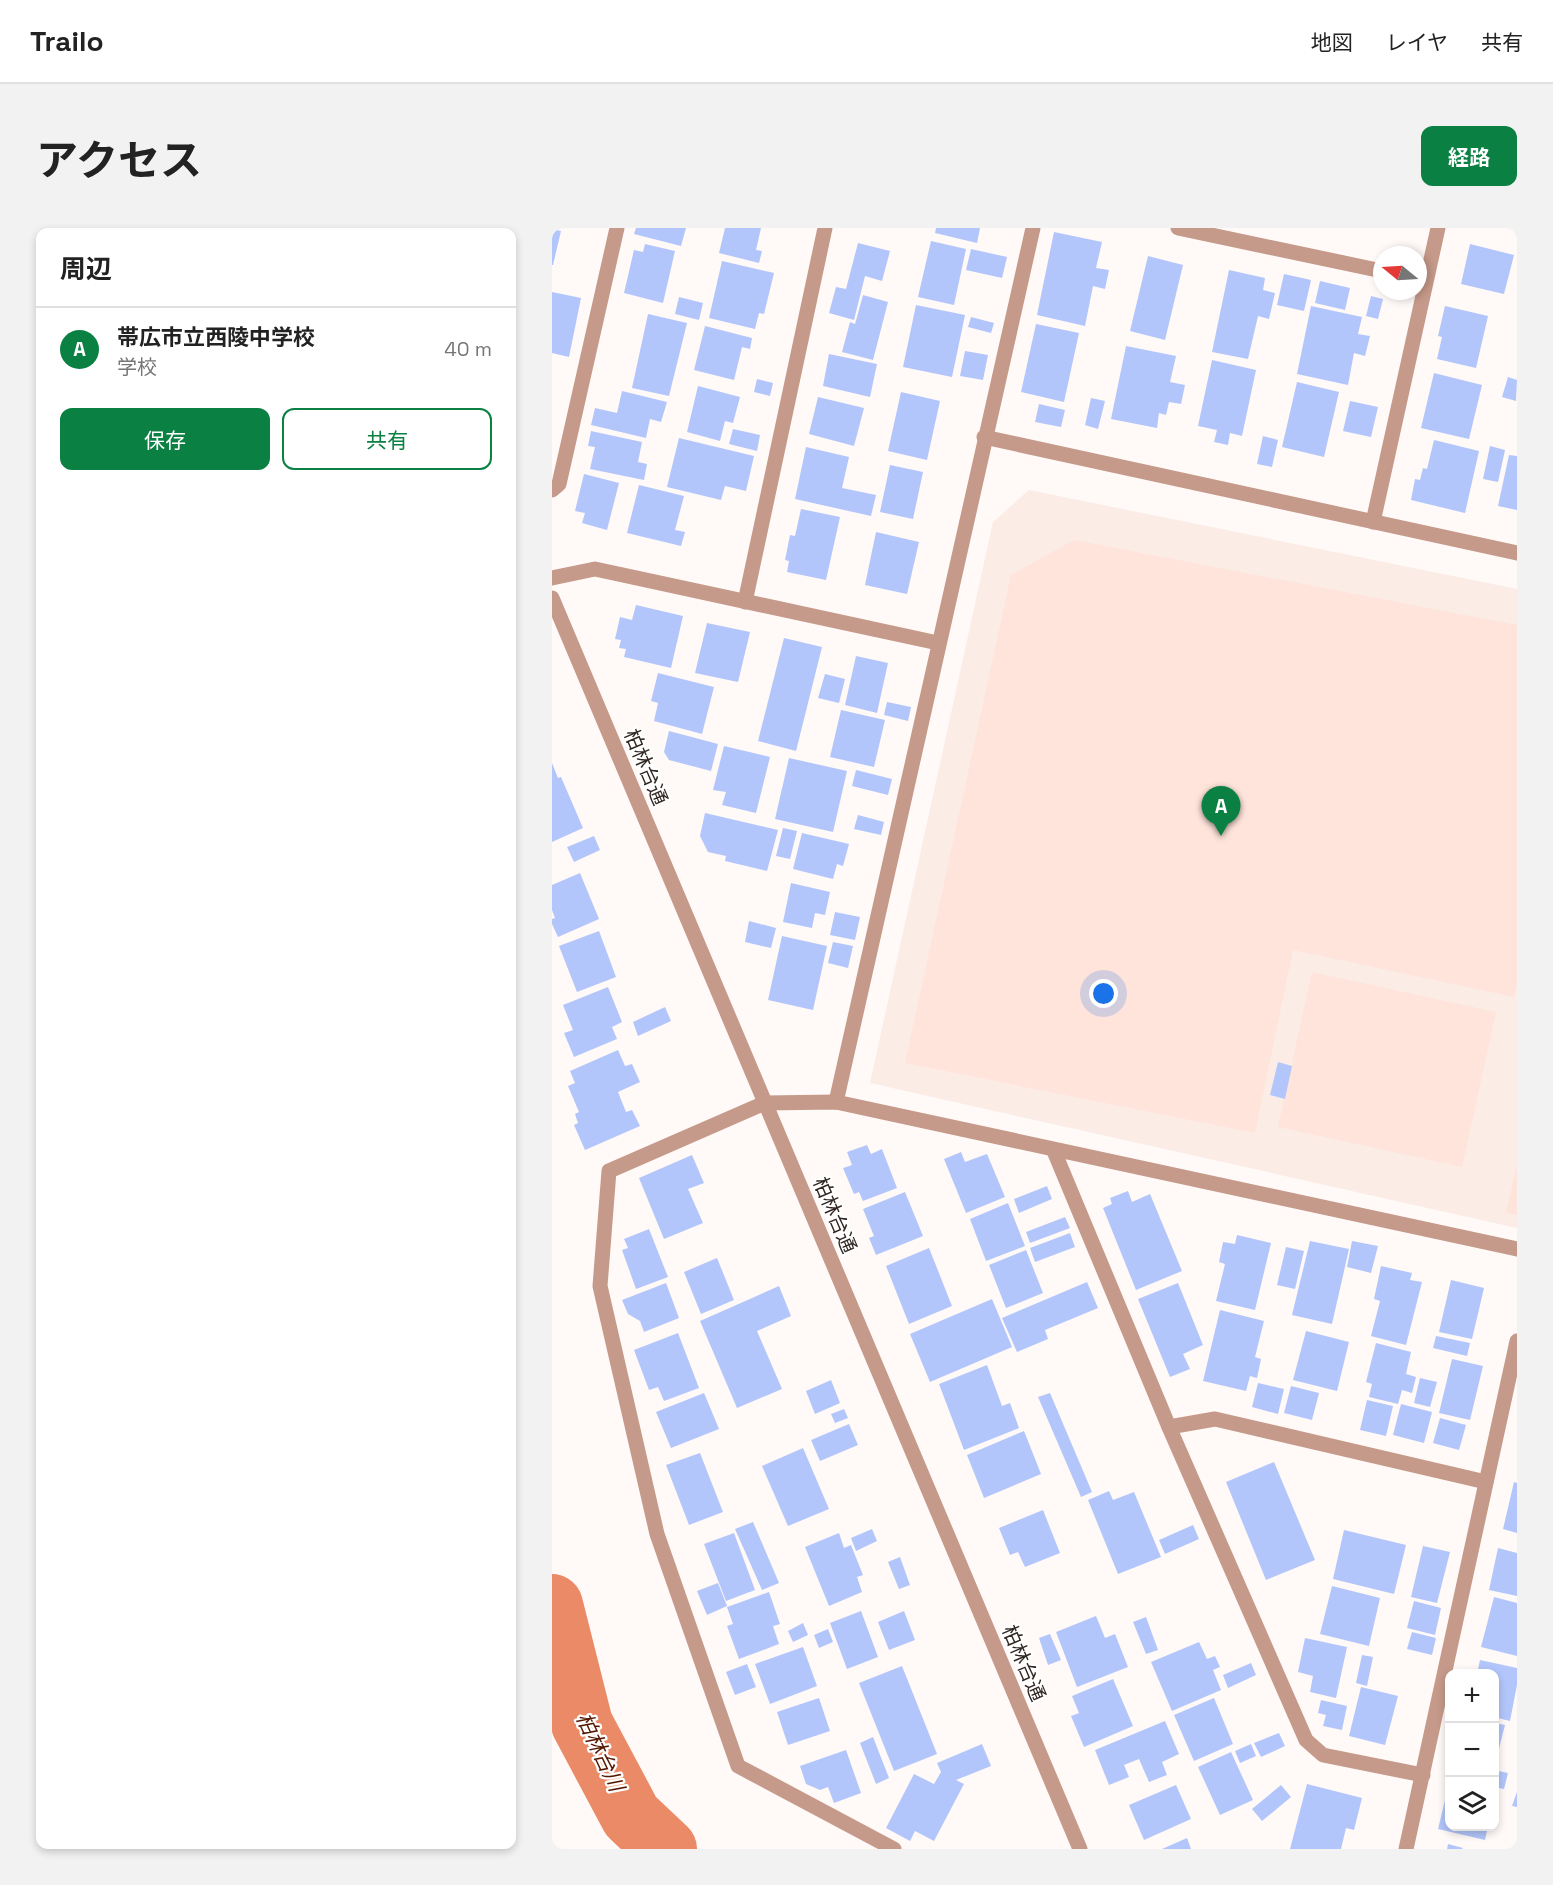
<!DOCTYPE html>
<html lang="ja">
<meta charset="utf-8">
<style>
body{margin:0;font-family:"Space Grotesk","Noto Sans JP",sans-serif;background:#f2f2f2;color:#222}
.controls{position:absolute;right:18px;bottom:18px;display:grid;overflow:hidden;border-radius:12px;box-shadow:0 3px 9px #0003}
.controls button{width:54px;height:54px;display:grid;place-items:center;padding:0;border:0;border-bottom:2px solid #e0e0e0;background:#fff;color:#222;font:30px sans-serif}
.compass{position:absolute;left:821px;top:18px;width:54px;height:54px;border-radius:50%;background:#fff;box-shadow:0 3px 9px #0003;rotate:288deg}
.you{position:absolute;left:552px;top:766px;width:21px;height:21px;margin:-15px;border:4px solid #fff;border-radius:50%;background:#1a73e8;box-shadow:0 0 0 9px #1a73e833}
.badge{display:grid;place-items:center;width:39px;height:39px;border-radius:50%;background:#0b8043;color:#fff;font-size:20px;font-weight:700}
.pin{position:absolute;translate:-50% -50px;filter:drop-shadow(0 2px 3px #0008)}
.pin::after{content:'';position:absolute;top:32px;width:21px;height:18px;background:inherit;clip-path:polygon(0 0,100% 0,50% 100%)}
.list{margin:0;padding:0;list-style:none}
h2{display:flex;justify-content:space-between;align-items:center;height:78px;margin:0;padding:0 24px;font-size:26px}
h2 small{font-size:20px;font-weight:400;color:#767676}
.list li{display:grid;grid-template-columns:39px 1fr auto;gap:18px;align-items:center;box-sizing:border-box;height:84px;padding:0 24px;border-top:2px solid #e0e0e0}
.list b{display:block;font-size:22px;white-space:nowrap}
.list p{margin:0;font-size:20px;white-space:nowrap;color:#767676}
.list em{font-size:20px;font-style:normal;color:#767676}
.actions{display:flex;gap:12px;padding:18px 24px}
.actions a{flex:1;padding:14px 0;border:2px solid #0b8043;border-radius:12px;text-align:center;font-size:21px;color:#0b8043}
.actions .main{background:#0b8043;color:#fff}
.icon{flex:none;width:33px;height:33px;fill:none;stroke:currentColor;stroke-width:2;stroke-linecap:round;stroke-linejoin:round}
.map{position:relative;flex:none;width:965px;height:1621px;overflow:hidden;border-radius:12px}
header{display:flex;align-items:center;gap:36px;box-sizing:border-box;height:84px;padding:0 30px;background:#fff;border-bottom:2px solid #e0e0e0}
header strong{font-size:28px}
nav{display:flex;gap:33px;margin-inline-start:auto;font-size:21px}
.intro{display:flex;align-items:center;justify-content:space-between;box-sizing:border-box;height:144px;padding:0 36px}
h1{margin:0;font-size:42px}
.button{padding:15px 27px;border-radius:12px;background:#0b8043;color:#fff;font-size:21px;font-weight:700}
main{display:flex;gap:36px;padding:0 36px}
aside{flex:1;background:#fff;border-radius:12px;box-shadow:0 3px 9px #0003}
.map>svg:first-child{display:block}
.built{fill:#fbece6}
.green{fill:#ffe4db}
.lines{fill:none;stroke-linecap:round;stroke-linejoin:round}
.river{stroke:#eb8a66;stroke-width:62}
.building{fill:#b3c6fb}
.minor{stroke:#c69a8a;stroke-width:15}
.labels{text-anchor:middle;stroke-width:4.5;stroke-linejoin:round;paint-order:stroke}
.street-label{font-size:20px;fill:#312723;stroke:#fff}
.water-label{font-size:21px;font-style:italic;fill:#541800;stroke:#fff}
</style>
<header>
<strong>Trailo</strong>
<nav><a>地図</a><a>レイヤ</a><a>共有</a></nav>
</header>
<div class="intro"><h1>アクセス</h1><a class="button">経路</a></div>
<main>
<aside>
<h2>周辺<small></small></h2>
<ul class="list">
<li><span class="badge">A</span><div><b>帯広市立西陵中学校</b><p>学校</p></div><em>40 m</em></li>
</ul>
<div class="actions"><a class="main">保存</a><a>共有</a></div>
</aside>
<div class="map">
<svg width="965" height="1621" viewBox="0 0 965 1621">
<rect width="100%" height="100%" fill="#fff9f7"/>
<!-- built -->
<path class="built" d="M477,262L965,361V1000L318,855L441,294Z"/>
<!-- green -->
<g class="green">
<path d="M522,312L965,397V755L962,769L741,722L703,905L353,835L459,347Z"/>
<path d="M760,744L944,784L910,939L726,899Z"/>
<path d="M965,936V987L954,985Z"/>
</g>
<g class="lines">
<!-- river -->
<path class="river" d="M0,1377L30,1496L79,1588L114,1621"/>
</g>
<!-- building -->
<g class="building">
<path d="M84,0H134L129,18L82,6Z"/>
<path d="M173,0H209L204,22L210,23L207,35L167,25Z"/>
<path d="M384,0H428L425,15L383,5Z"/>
<path d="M0,1L9,3L1,37H0Z"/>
<path d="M502,4L550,14L544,40L557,42L553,61L541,58L533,98L485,87Z"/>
<path d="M379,13L414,21L402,77L366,69Z"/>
<path d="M306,15L338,23L330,53L313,48L302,92L277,85L284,59L294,61Z"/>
<path d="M93,16L123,23L111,75L72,65L82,22L91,24Z"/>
<path d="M918,16L962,27L952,66L909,56Z"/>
<path d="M419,21L455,29L450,50L414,42Z"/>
<path d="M596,28L631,37L613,112L578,103Z"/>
<path d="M170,33L222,45L212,86L207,85L203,101L157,90Z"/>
<path d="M677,42L713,50L711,62L723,65L717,91L706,88L696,131L660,124Z"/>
<path d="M732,46L759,52L752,83L725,77Z"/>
<path d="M768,53L798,60L793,82L763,75Z"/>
<path d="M0,64L29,70L17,129L0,125Z"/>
<path d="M311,67L336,74L321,132L290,124L298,94L303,96Z"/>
<path d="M819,68L831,71L826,91L814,88Z"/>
<path d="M127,69L151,75L147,92L123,86Z"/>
<path d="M364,77L413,87L400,149L351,139Z"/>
<path d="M759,78L810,89L806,106L818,108L813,128L802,125L796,157L745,146Z"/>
<path d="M893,78L936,88L924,140L885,131L890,109L886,108Z"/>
<path d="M96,86L135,95L117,168L80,160Z"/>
<path d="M419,89L442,95L439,105L416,99Z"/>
<path d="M484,96L527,105L512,174L469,164Z"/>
<path d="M153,98L200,110L198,121L190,119L182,152L142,142Z"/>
<path d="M574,118L624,128L618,154L633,157L629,176L617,174L614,187L607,185L605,200L559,191Z"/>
<path d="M413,123L436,127L431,152L408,148Z"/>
<path d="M277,126L325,136L318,169L271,158Z"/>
<path d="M660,132L704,142L690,208L678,205L676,217L662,214L665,202L646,198Z"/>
<path d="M882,145L930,157L917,211L869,200Z"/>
<path d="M956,149L965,152L964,173L950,169Z"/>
<path d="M205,151L221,155L218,168L202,164Z"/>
<path d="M745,154L787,164L772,229L730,219Z"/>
<path d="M146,158L188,169L181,195L173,193L168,213L135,204Z"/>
<path d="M70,163L115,174L109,194L98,191L94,210L39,197L43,180L65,185Z"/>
<path d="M349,164L388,173L375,232L336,223Z"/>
<path d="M266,169L312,180L302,218L257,206Z"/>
<path d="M539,170L553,173L546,201L533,197Z"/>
<path d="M798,173L826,179L819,209L791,203Z"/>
<path d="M487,176L513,182L509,199L483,194Z"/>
<path d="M181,201L208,207L205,223L177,216Z"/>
<path d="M39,203L90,214L86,234L95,236L92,252L38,241L43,219L36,218Z"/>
<path d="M711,208L726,212L720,239L705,236Z"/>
<path d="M127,210L202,228L194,263L173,258L169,272L115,259Z"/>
<path d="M882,212L927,223L913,285L859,272L863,251L868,252L871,240L875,241Z"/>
<path d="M938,218L953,222L946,254L931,251Z"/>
<path d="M254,219L297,229L290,260L324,267L319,288L243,271Z"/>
<path d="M957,227L965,228V282L946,278Z"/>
<path d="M338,237L371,244L361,291L328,284Z"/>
<path d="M32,246L67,255L55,302L30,295L33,285L23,283Z"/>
<path d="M87,257L132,268L123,302L133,304L129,318L75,305Z"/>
<path d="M249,281L288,289L274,352L235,344L237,333L233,332L238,307L243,308Z"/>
<path d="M324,304L367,314L355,366L313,357Z"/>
<path d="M84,377L131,388L119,440L72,429L74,421L67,420L69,412L63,411L68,389L80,392Z"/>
<path d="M155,395L198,404L186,454L143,445Z"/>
<path d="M232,410L270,419L244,523L206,513Z"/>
<path d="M304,428L336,435L325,485L293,477Z"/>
<path d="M106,445L162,459L150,506L102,493L106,475L99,473Z"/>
<path d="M273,446L293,451L287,475L266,470Z"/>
<path d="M335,474L359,479L356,493L332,487Z"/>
<path d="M289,482L333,492L322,539L278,529Z"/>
<path d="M117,503L166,516L159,543L117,532L112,524Z"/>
<path d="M172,518L218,529L204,585L170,577L174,564L161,562Z"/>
<path d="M237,530L295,543L281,604L223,591Z"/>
<path d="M0,535L6,550L9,549L31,600L0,614Z"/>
<path d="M304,542L340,551L336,567L300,558Z"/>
<path d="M153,585L226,602L215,643L173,633L174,628L156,624L148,608Z"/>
<path d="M306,587L332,594L329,607L302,601Z"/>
<path d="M231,600L245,603L238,631L224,628Z"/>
<path d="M250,605L297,616L291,638L285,636L281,651L241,641Z"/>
<path d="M42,608L48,622L22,634L15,619Z"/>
<path d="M28,645L47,691L6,709L0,696V691L3,690L0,682V657Z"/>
<path d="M239,655L278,664L273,687L263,685L260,700L231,694Z"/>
<path d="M283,684L308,689L303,712L278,707Z"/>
<path d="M197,693L224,700L219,720L193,714Z"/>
<path d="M47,703L64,749L25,764L7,718Z"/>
<path d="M230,708L275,718L261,782L216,772Z"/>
<path d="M281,714L301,718L296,740L276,735Z"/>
<path d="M56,759L70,794L60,799L65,811L22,829L12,805L21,802L11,777Z"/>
<path d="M113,779L119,793L86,808L81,794Z"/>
<path d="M66,822L73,838L80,836L88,854L66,864L74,884L80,882L88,898L33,922L22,897L26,895L23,886L27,884L16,858L23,855L18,843Z"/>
<path d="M726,834L740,838L733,871L718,867Z"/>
<path d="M315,917L319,926L330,921L345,960L311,973L307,964L302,966L291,940L300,937L295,924Z"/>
<path d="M409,924L413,934L435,926L453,969L414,985L392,931Z"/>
<path d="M140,927L152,955L136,961L151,995L112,1011L87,950Z"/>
<path d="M495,958L500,971L467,985L462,971Z"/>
<path d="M576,963L580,974L598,966L630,1043L584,1062L551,980L560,976L558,970Z"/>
<path d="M353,964L371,1008L324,1027L317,1010L322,1008L311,981Z"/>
<path d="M456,975L473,1018L434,1033L418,991Z"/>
<path d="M513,989L518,1000L478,1015L474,1004Z"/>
<path d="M97,1001L116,1049L84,1061L70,1022L76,1020L72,1011Z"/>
<path d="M518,1005L523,1019L483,1034L478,1020Z"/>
<path d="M685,1007L719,1015L703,1082L664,1073L673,1036L667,1034L671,1014L683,1016Z"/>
<path d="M758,1013L797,1021L780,1096L740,1087Z"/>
<path d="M800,1013L826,1018L819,1045L795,1039Z"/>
<path d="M734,1019L752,1023L743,1061L725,1057Z"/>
<path d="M377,1020L400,1078L357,1096L334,1038Z"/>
<path d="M474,1022L491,1065L454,1080L437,1037Z"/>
<path d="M165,1030L182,1072L149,1086L132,1044Z"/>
<path d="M829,1038L860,1045L858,1052L870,1054L854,1117L819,1108L828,1073L822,1071Z"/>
<path d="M899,1052L932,1060L920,1111L887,1104Z"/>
<path d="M535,1054L546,1080L493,1102L496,1111L465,1124L450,1090Z"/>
<path d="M114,1055L127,1090L92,1104L88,1093L76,1086L70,1072Z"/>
<path d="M626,1055L651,1117L631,1126L638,1141L618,1149L586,1071Z"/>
<path d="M227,1058L239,1088L205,1103L230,1161L185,1180L148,1093Z"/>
<path d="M440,1071L460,1119L378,1154L358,1106Z"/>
<path d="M668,1082L712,1093L703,1129L709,1131L705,1150L698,1148L694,1163L651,1153Z"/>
<path d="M754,1103L797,1114L785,1163L741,1152Z"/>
<path d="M126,1105L147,1160L112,1173L106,1159L97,1162L82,1122Z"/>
<path d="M884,1108L918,1115L915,1128L881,1120Z"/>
<path d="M824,1115L859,1124L854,1146L864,1149L860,1165L850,1162L846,1176L817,1169L820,1156L814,1154Z"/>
<path d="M900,1131L931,1138L918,1192L887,1185Z"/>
<path d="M435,1137L450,1178L458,1175L467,1200L412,1222L387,1156Z"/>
<path d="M868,1150L885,1154L878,1179L862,1175Z"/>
<path d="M279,1152L288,1175L263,1186L254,1163Z"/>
<path d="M706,1155L732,1161L726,1186L700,1179Z"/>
<path d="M739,1158L767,1165L760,1192L732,1185Z"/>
<path d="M152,1165L167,1201L119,1220L104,1184Z"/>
<path d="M498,1165L540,1264L529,1269L486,1169Z"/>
<path d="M815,1172L841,1178L834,1208L808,1202Z"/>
<path d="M849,1176L880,1184L872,1215L841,1207Z"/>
<path d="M292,1181L296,1190L283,1195L279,1186Z"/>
<path d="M888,1190L914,1197L907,1222L881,1215Z"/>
<path d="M297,1196L306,1217L268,1233L259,1212Z"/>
<path d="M472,1203L489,1246L432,1270L415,1227Z"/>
<path d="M251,1220L277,1281L236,1298L210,1238Z"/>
<path d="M148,1225L171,1284L137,1297L114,1237Z"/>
<path d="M722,1234L763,1332L714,1352L674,1254Z"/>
<path d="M962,1254L965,1255V1305L951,1301Z"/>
<path d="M557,1263L561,1272L582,1264L609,1329L566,1346L536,1272Z"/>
<path d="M491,1282L508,1325L473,1339L466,1324L458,1327L447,1300Z"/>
<path d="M201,1294L227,1355L210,1362L183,1301Z"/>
<path d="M641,1297L647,1311L613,1326L607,1312Z"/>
<path d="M320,1301L325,1313L304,1323L299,1310Z"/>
<path d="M792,1302L854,1317L842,1366L781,1351Z"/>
<path d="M182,1305L203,1362L174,1373L152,1316Z"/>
<path d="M287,1305L292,1320L299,1317L311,1347L305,1349L310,1364L277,1378L253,1319Z"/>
<path d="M871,1318L898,1324L885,1375L859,1369Z"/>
<path d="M946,1320L965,1325V1368L937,1362Z"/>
<path d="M348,1329L358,1357L347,1361L336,1334Z"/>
<path d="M166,1355L175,1378L155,1387L145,1363Z"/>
<path d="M780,1358L828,1370L817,1418L768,1406Z"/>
<path d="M217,1364L228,1396L221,1398L227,1416L187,1431L175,1398L181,1396L175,1379Z"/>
<path d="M942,1369L965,1375V1428L929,1419Z"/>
<path d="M862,1373L889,1380L883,1407L855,1400Z"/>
<path d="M309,1383L326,1429L295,1441L278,1395Z"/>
<path d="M352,1383L363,1412L337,1422L326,1394Z"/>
<path d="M544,1388L553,1410L563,1406L576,1439L525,1459L504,1404Z"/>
<path d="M594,1389L606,1422L594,1426L581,1394Z"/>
<path d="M251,1395L256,1407L241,1414L236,1403Z"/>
<path d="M276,1401L281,1414L267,1420L262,1407Z"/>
<path d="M860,1404L884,1410L880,1427L855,1421Z"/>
<path d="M498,1406L509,1432L496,1437L487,1410Z"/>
<path d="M753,1410L795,1419L784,1470L758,1464L761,1448L746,1444Z"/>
<path d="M647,1414L655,1431L663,1428L668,1439L661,1442L669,1462L620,1483L599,1434Z"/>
<path d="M251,1419L265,1458L218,1476L203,1436Z"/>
<path d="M810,1427L821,1429L815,1458L804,1455Z"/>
<path d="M928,1432L965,1440V1457L958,1493L942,1489V1446H925Z"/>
<path d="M699,1435L704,1447L676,1460L671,1447Z"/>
<path d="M195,1436L204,1459L183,1467L174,1444Z"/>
<path d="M350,1438L385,1526L342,1543L307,1455Z"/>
<path d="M561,1451L581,1498L532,1519L519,1488L527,1485L520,1468Z"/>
<path d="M809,1459L846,1468L833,1517L797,1508Z"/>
<path d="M267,1470L278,1503L236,1517L225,1484Z"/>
<path d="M662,1470L681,1516L642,1533L622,1487Z"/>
<path d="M769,1472L795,1478L790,1502L771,1498L774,1487L766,1485Z"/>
<path d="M613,1493L627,1526L610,1534L615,1547L597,1554L587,1531L572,1537L577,1549L557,1557L543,1522Z"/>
<path d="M942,1495L953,1497L943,1536H942Z"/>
<path d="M727,1505L733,1518L709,1529L702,1515Z"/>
<path d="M321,1509L337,1550L324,1556L308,1515Z"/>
<path d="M430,1516L439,1538L404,1552L412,1556L382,1613L363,1603L358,1613L334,1600L362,1546L382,1556L389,1544L385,1535Z"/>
<path d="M699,1516L704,1528L688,1535L683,1523Z"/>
<path d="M294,1522L309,1565L282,1575L276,1559L268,1562L254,1556L248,1538Z"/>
<path d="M679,1524L701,1572L668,1587L646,1539Z"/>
<path d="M942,1542L956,1545L952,1561L942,1559Z"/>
<path d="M755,1556L810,1570L802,1602L794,1600L789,1621H738Z"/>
<path d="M624,1557L639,1591L592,1612L577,1577Z"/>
<path d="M729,1557L739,1569L710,1593L700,1581Z"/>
<path d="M895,1564L897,1598H936L933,1612L886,1601Z"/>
<path d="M965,1564V1579L960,1578Z"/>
<path d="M635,1610L639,1621H610Z"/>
<path d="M896,1616L911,1620L910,1621H895Z"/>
</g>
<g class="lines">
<!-- minor -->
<g class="minor">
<path d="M626,0L830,43"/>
<path d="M432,209L965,325"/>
<path d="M0,262L7,256L65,0"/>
<path d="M821,294L886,0"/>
<path d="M0,350L43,341L386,415"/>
<path d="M0,370L528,1621"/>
<path d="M193,374L273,0"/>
<path d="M284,874L481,0"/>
<path d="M502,923L617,1199L754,1512L771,1527L871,1547"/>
<path d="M617,1199L663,1191L934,1254"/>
<path d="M342,1621L186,1538L105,1306L48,1058L57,943L213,875L284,874L965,1021"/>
<path d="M854,1621L965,1113"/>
</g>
</g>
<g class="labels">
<!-- street labels -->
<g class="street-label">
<text transform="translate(94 539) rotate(67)" y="7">柏林台通</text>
<text transform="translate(283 987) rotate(67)" y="7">柏林台通</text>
<text transform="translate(472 1435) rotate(67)" y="7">柏林台通</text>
</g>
<!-- water labels -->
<g class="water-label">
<text transform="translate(48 1524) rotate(65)" y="7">柏林台川</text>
</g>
</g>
</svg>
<div class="controls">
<button>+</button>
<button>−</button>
<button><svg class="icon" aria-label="layers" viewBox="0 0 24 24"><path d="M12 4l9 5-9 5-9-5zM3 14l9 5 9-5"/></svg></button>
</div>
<svg class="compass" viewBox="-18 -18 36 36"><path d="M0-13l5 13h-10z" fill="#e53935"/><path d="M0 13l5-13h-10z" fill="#767676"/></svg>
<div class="you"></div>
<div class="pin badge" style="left:669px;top:608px">A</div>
</div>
</main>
